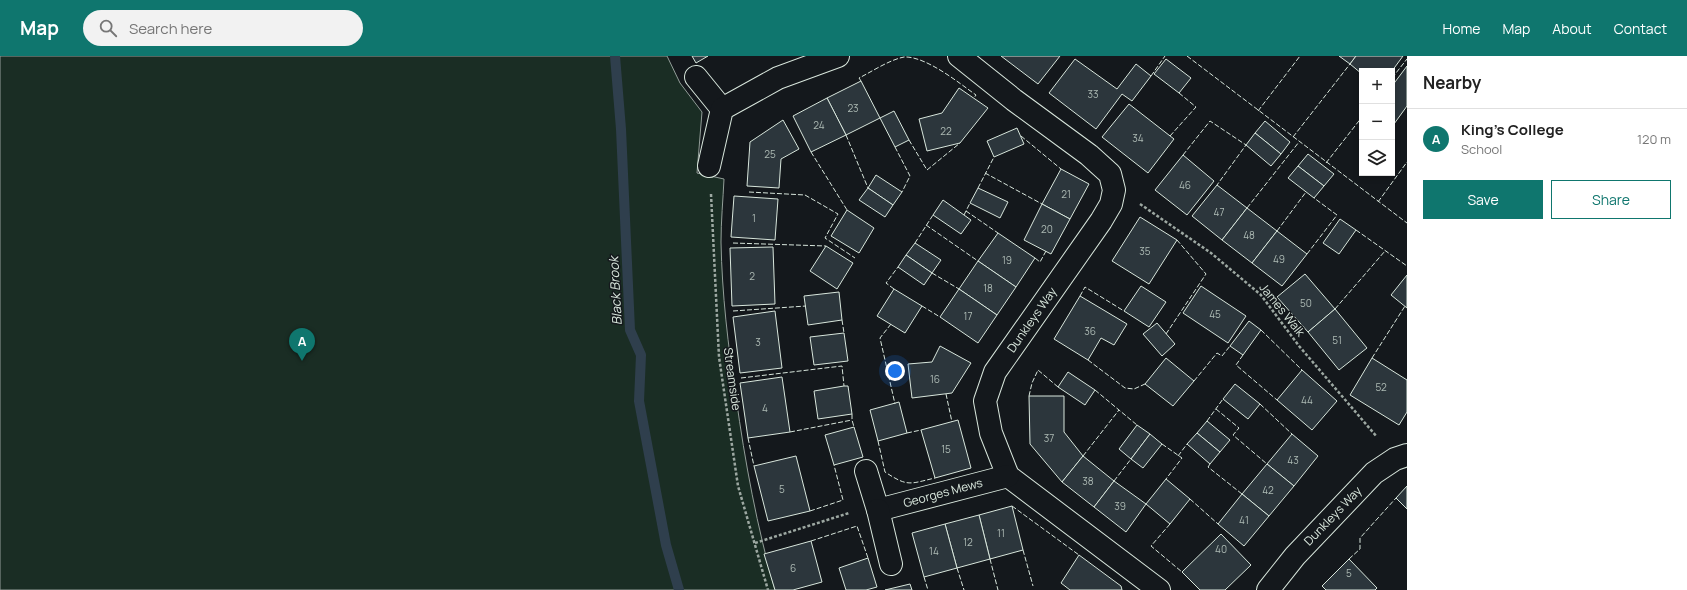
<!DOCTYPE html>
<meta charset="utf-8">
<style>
body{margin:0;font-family:Manrope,sans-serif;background:#f2f2f2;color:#222}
.controls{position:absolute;right:12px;top:12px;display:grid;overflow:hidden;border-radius:0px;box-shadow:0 2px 6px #0003}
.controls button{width:36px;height:36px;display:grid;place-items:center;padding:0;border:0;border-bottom:1px solid #e0e0e0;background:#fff;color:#222;font:20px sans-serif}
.you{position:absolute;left:895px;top:315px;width:14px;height:14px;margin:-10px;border:3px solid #fff;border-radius:50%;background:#1a73e8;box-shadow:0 0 0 6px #1a73e833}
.badge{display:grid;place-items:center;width:26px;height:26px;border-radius:50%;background:#0f766e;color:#fff;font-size:13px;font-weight:700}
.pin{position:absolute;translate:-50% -33px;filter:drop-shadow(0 1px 2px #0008)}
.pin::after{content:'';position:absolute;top:21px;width:14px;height:12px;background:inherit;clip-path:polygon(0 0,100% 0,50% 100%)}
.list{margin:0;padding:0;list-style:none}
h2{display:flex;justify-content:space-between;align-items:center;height:52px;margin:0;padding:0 16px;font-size:17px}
h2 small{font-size:13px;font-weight:400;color:#767676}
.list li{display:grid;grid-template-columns:26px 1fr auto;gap:12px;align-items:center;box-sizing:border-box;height:60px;padding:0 16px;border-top:1px solid #e0e0e0}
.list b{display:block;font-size:15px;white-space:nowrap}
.list p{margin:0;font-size:13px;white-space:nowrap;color:#767676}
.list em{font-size:13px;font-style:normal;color:#767676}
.actions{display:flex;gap:8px;padding:12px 16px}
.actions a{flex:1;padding:9px 0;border:1px solid #0f766e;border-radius:0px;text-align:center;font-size:14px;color:#0f766e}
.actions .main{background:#0f766e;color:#fff}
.icon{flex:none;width:22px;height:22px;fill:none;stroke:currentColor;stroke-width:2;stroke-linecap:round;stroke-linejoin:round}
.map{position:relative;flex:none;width:1407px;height:534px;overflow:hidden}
header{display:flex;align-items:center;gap:24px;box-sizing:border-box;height:56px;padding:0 20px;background:#0f766e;color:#fff}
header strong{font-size:19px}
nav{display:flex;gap:22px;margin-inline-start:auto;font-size:14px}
.search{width:280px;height:36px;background:#f2f2f2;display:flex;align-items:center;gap:10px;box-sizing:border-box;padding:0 14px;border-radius:22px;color:#767676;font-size:15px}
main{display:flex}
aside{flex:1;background:#fff}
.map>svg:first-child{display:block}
.green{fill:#1a2d24;stroke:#939e99}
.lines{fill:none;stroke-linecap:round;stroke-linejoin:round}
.stream{stroke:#2f3f4d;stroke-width:10}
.building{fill:#2c363c;stroke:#d8e6dc}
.street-casing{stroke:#d8e6dc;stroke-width:24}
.path{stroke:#9da8a2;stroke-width:2.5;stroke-dasharray:3 2;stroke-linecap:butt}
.street{stroke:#14181c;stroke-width:22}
.fence{stroke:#d8e6dc;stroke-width:1;stroke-dasharray:5 2;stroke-linecap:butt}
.labels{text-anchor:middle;stroke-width:3;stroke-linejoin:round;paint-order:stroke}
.number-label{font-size:10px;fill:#adbab4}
.street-label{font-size:12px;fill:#d8e6dc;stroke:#14181c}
.water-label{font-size:13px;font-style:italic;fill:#d8e6dc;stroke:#14181c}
</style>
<header>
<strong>Map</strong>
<div class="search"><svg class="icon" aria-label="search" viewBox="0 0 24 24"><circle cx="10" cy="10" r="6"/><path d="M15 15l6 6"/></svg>Search here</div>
<nav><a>Home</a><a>Map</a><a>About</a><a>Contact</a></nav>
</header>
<main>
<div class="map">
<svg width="1407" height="534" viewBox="0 0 1407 534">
<rect width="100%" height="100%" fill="#14181c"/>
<!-- green -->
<path class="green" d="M0,0H667L680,27L702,56L697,117L724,123C723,144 721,165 721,186C722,238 728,290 736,341C745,406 757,471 775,534H0Z"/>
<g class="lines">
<!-- stream -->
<path class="stream" d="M615,0L621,73L630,274L641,299L639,345L666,489L679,534"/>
</g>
<!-- building -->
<g class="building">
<path d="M692,0H708L696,7Z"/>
<path d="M1001,0H1060L1038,28Z"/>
<path d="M1339,0H1356L1350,8Z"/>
<path d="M1356,0H1403L1392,15H1362V18L1350,8Z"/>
<path d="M1075,3L1117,33L1136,8L1151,20L1132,45L1122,38L1096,73L1049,37Z"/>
<path d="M1166,3L1191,22L1179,37L1154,18Z"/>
<path d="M1407,10V50L1394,68L1392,66V30Z"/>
<path d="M861,25L880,62L846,79L827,42Z"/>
<path d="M959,32L988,52L960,87L927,95L919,63L942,57Z"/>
<path d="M827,42L846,79L811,96L793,60Z"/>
<path d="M1129,48L1174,83L1148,117L1102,81Z"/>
<path d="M894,55L909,84L895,91L880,62Z"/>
<path d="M783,64L799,93L781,103L779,132L747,130L750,86Z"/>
<path d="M1265,65L1290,86L1281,98L1255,77Z"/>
<path d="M1017,72L1024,88L994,101L987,85Z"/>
<path d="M1255,77L1281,98L1271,110L1246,89Z"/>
<path d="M1308,98L1334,118L1324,130L1298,110Z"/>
<path d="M1183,99L1214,125L1187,159L1155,134Z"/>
<path d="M1298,110L1324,130L1314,142L1288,122Z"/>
<path d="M1061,113L1089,128L1070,163L1042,148Z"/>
<path d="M876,119L902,136L893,149L868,132Z"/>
<path d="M1217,129L1247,152L1222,184L1192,160Z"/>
<path d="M868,132L893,149L885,161L859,144Z"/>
<path d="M978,132L1008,146L1000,162L970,147Z"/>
<path d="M734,140L778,143L775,184L731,181Z"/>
<path d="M943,144L971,164L961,178L933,159Z"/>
<path d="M1042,148L1070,163L1051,198L1024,184Z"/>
<path d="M1247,152L1277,175L1252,207L1222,184Z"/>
<path d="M847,154L874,172L859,197L831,180Z"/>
<path d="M1140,161L1177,184L1149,228L1112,205Z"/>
<path d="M1340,163L1356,174L1339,198L1323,187Z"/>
<path d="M1277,175L1307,198L1282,230L1252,207Z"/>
<path d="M998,177L1035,202L1016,231L978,205Z"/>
<path d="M915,187L941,204L932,217L906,199Z"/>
<path d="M826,190L853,207L837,233L810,215Z"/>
<path d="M773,191L775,248L732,250L730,192Z"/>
<path d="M906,199L932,217L924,229L898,211Z"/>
<path d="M978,205L1016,231L997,259L959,233Z"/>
<path d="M1305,218L1335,253L1308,276L1277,241Z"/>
<path d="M1407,219V252L1391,239Z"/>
<path d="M1141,230L1166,246L1149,271L1124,255Z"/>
<path d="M1201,230L1246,260L1228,287L1183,257Z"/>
<path d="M894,233L922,250L905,277L877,260Z"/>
<path d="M959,233L997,259L978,287L940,261Z"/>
<path d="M839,236L842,264L808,269L804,240Z"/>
<path d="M1080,240L1127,268L1114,289L1101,282L1088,304L1054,283Z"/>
<path d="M1335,253L1367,292L1339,314L1308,276Z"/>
<path d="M775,255L782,312L740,317L733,261Z"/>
<path d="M1249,265L1261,274L1243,299L1230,290Z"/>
<path d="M1157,267L1175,288L1162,300L1143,278Z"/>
<path d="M844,277L848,305L814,309L810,281Z"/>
<path d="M940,290L971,307L952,337L912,342L908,308L932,306Z"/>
<path d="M1166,302L1194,325L1173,350L1145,328Z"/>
<path d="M1372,302L1407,324V356L1399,369L1350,339Z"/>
<path d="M1302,314L1337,345L1312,374L1277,344Z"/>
<path d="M1068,316L1095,334L1085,349L1058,331Z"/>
<path d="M782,321L790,376L748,382L740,327Z"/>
<path d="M1235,328L1260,348L1248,363L1223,343Z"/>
<path d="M844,330H848L852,358L818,363L814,335Z"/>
<path d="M1029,340H1064V376L1083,400L1062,426L1030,388Z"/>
<path d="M899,346L907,377L878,385L870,354Z"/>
<path d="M958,364L971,412L935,422L921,374Z"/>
<path d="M1207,365L1230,384L1220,396L1197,377Z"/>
<path d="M1137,369L1150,378L1131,403L1119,393Z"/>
<path d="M854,371L863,401L834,409L825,379Z"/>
<path d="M1197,377L1220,396L1210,408L1187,388Z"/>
<path d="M1150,378L1162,388L1143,412L1131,403Z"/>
<path d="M1292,378L1318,400L1294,430L1267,408Z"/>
<path d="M796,400L810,455L768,465L754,410Z"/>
<path d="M1083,400L1114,425L1094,451L1062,426Z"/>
<path d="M1267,408L1294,430L1269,460L1242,438Z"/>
<path d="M1166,423L1190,443L1170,468L1146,448Z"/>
<path d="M1114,425L1146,448L1126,476L1094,451Z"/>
<path d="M1407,430V453L1396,442Z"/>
<path d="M1242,438L1269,460L1244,490L1218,468Z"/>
<path d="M1012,450L1023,494L990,503L979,459Z"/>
<path d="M979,459L990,503L957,512L945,468Z"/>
<path d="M945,468L957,512L924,521L912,477Z"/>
<path d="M1221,478L1251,509L1225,534H1200L1182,516Z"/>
<path d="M811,485L822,526L793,534H775L764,498Z"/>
<path d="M1079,499L1121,530L1122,534H1070L1061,527Z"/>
<path d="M868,502L877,531L866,534H846L839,512Z"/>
<path d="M1349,503L1377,532L1375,534H1326L1322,530Z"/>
<path d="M910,528L912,534H885Z"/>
</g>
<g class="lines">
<!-- street casing -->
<g class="street-casing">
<g id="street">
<path d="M959,0L1014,44L1089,99L1110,118L1114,134L1111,148L1101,165L995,316L985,345L991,377L1008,420L1159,534"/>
<path d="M696,21L722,53"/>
<path d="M709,110L722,53L778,22L838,0"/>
<path d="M866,415L878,454L1008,420"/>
<path d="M878,454L891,508"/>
<path d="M1268,534L1295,500L1374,417L1395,403L1407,399"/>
</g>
</g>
<!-- path -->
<g class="path">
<path d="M711,138L719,301L738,430L768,534"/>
<path d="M1140,148L1211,197L1261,239L1299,290L1377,381"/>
<path d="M755,487L849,457"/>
</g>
<!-- street -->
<use href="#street" class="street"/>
<!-- fence -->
<g class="fence">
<path d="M1187,0L1407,167"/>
<path d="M1151,20L1165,0"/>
<path d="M1392,22L1407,3"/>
<path d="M861,25L859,22C873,15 889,4 904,1C926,0 959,27 976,39L974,42"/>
<path d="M1258,55L1300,0"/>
<path d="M846,79L868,132"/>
<path d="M1021,80L1061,113"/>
<path d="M1170,80L1196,51L1179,37"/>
<path d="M1293,81L1350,8"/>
<path d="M909,84L927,114L960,87"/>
<path d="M895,91L910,120L902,136"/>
<path d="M811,96L847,154"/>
<path d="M1183,99L1210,65L1246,89L1217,129"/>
<path d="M1326,107L1362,61"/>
<path d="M985,117L1042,148"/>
<path d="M978,132L994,101"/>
<path d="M749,136L805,139L838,158L825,182L855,202"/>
<path d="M1378,146L1407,106"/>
<path d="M1247,152L1299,86"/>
<path d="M966,155L998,177"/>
<path d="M964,159L970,147"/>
<path d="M926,169L978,205"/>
<path d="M1356,174L1407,210"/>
<path d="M1277,175L1306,136"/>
<path d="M733,187L826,190"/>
<path d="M915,187L933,159"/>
<path d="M1307,198L1337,159L1314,142"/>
<path d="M1035,202L1040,206L1046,195"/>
<path d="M932,217L959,233"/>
<path d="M894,233L886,227L898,211"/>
<path d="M1080,240L1085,231L1124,255"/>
<path d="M922,250L940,261"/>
<path d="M1335,253L1385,195"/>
<path d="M733,255L806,250"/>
<path d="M842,264L844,277"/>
<path d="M891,268L880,282L895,348"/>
<path d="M1261,274L1302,314"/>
<path d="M1166,278L1206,218L1177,184"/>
<path d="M1243,299L1236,309L1277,344"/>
<path d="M1372,302L1405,250"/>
<path d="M1088,304L1125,332L1134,333L1145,328"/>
<path d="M741,322L842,310L844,330"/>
<path d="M1194,325L1217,297L1222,300L1230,290"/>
<path d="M1095,334L1137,369"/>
<path d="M946,338L952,366"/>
<path d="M1029,340L1032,327L1038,314L1058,331"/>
<path d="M1260,348L1292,378"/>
<path d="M1216,353L1239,372L1233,379L1267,408"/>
<path d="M852,358V364L854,371"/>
<path d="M1207,365L1223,343"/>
<path d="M790,376L852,364"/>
<path d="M907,377L921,374"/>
<path d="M748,382L754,410"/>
<path d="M878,385L885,416C908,431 909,428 935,422"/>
<path d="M1162,388L1182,402L1166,423"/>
<path d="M1083,400L1119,354"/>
<path d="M1178,400L1187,388"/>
<path d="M1210,408L1208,411L1242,438"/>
<path d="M1114,425L1131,403"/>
<path d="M1190,443L1218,468"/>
<path d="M1012,450L1079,499"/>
<path d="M810,455L843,444L834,409"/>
<path d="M1170,468L1151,490L1182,516"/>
<path d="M811,485L857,470L868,502"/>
<path d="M1023,494L1033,530"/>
<path d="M990,503L998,534"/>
<path d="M1349,503L1360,493V482L1396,442"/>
<path d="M957,512L964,534"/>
<path d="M924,521L928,534"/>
</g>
</g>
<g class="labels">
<!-- number labels -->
<g class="number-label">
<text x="1093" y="42">33</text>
<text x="853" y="56">23</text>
<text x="819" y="73">24</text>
<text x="946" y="79">22</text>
<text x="1138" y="86">34</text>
<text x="770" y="102">25</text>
<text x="1185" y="133">46</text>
<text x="1066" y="142">21</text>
<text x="1219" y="160">47</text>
<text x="754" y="166">1</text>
<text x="1047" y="177">20</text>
<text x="1249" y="183">48</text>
<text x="1145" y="199">35</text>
<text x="1279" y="207">49</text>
<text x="1007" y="208">19</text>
<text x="752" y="224">2</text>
<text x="988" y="236">18</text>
<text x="1306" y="251">50</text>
<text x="1215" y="262">45</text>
<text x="968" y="264">17</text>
<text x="1090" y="279">36</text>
<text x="1337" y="288">51</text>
<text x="758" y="290">3</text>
<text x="935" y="327">16</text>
<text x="1381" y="335">52</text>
<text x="1307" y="348">44</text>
<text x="765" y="356">4</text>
<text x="1049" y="386">37</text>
<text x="946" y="397">15</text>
<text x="1293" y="408">43</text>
<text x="1088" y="429">38</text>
<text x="782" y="437">5</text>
<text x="1268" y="438">42</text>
<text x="1120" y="454">39</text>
<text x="1244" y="468">41</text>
<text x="1001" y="481">11</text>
<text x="968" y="490">12</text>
<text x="1221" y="497">40</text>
<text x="934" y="499">14</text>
<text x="793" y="516">6</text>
<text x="1349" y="521">5</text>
</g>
<!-- street labels -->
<g class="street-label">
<text transform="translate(1282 254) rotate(51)" y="4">James Walk</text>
<text transform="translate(1032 264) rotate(-55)" y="4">Dunkleys Way</text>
<text transform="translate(732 323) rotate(82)" y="4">Streamside</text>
<text transform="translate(943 437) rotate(-15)" y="4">Georges Mews</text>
<text transform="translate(1333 460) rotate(-46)" y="4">Dunkleys Way</text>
</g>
<!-- water labels -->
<g class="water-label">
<text transform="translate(615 235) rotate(-93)" y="5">Black Brook</text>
</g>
</g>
</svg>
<div class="controls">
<button>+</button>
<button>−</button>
<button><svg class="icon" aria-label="layers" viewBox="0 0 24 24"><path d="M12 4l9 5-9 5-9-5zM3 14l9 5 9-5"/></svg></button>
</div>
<div class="you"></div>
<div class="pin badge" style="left:302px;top:305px">A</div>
</div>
<aside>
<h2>Nearby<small></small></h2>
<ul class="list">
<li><span class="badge">A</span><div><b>King's College</b><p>School</p></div><em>120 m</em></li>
</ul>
<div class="actions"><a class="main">Save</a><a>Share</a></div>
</aside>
</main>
